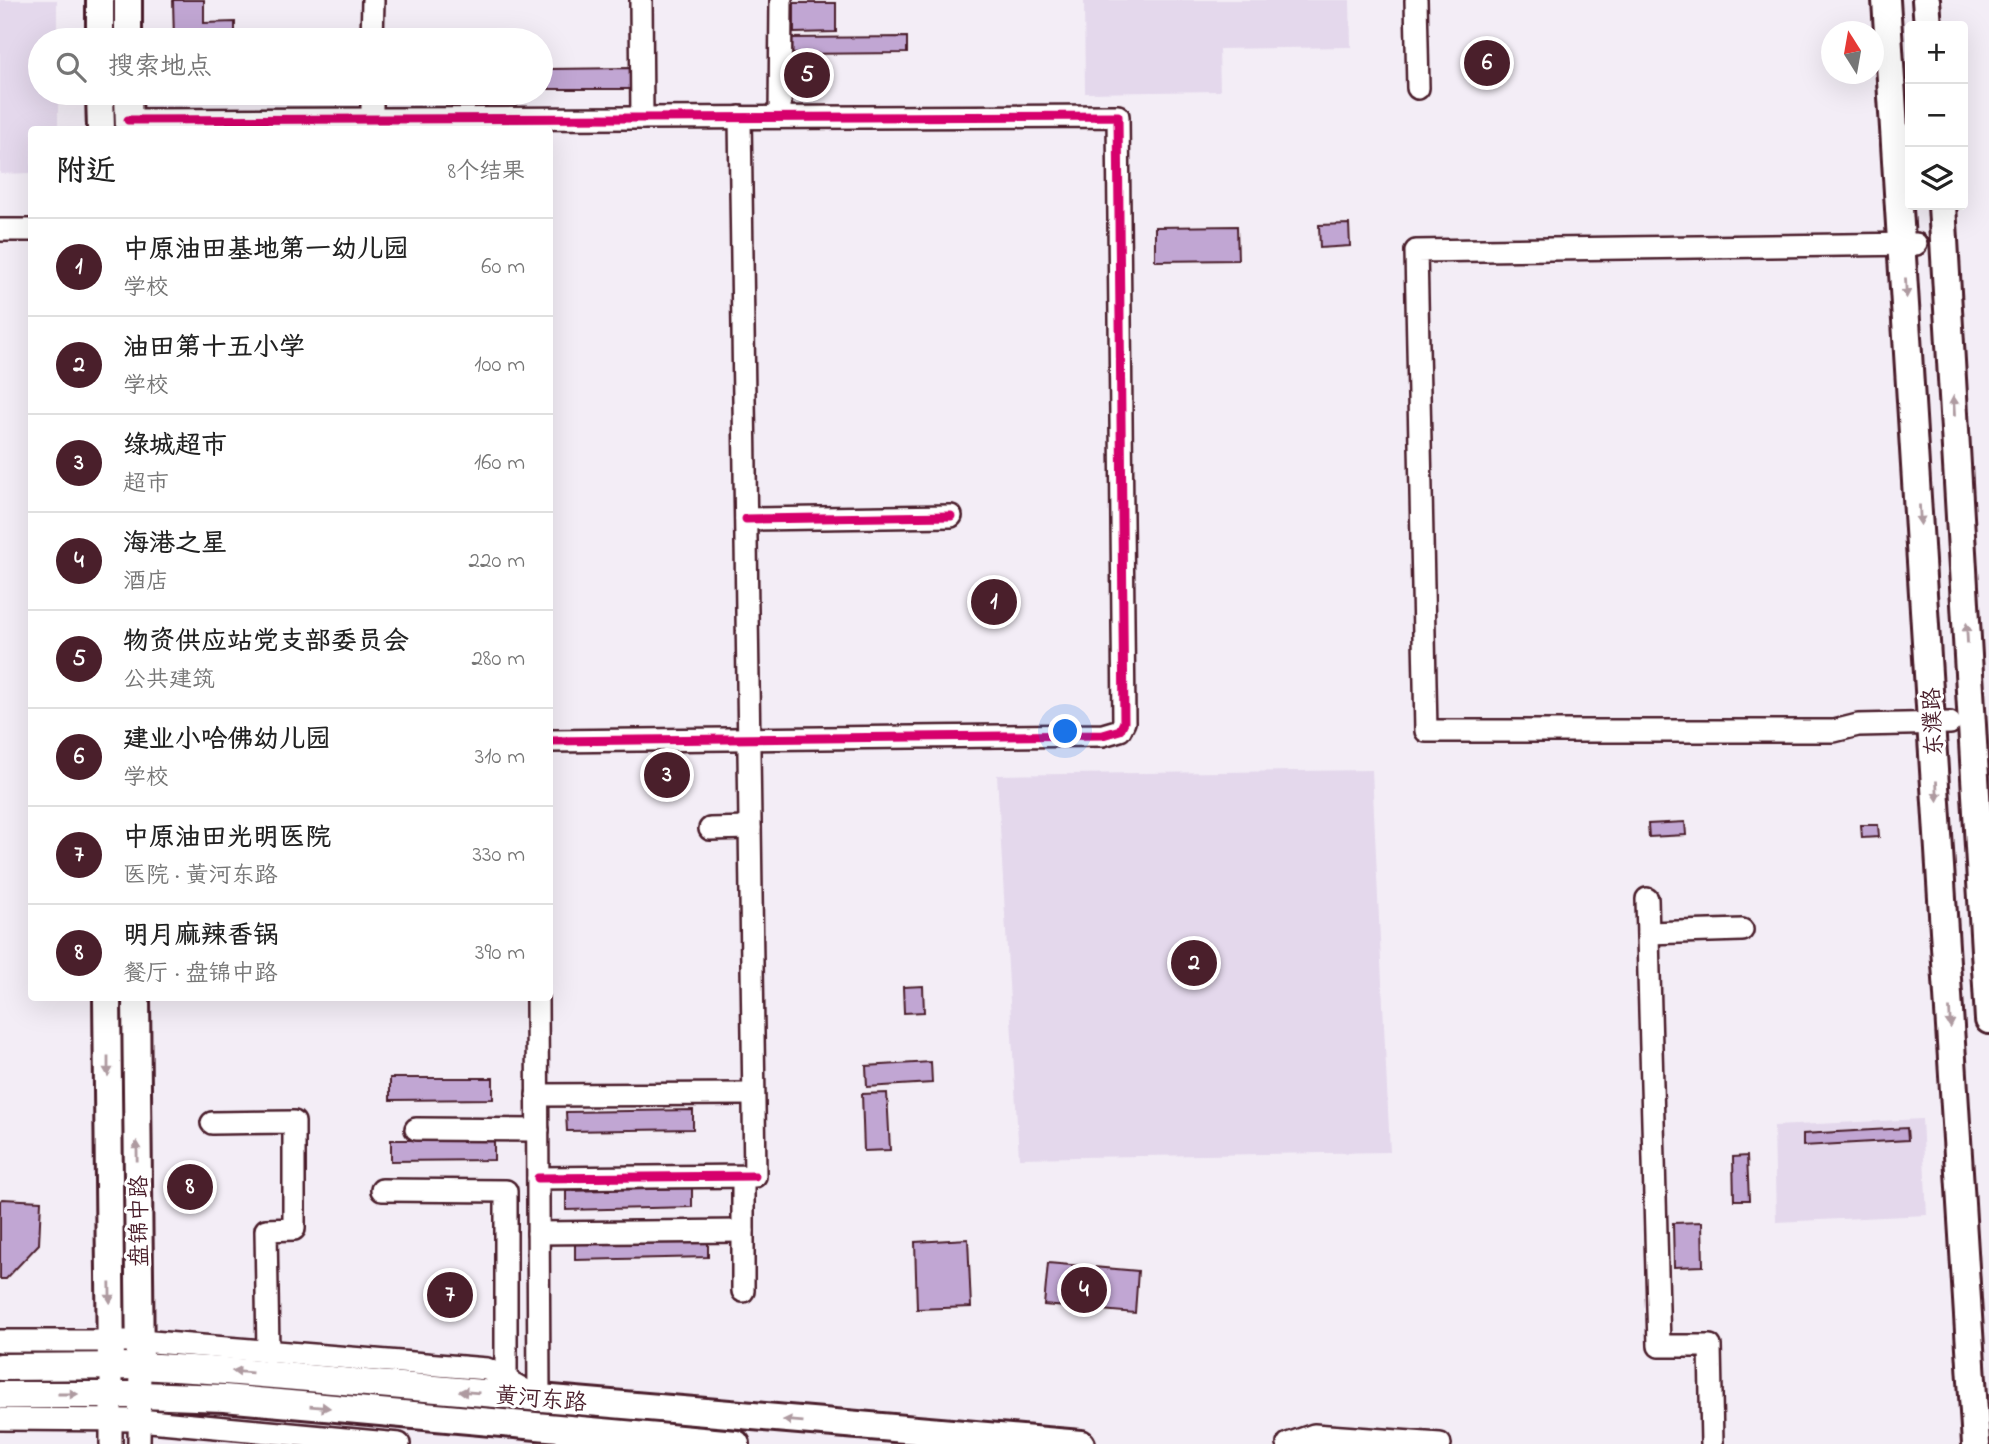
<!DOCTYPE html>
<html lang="zh">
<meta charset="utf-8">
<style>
body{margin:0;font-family:"Indie Flower","LXGW WenKai TC",sans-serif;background:#f6f6f6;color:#222}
.controls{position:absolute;right:21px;top:21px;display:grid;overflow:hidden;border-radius:7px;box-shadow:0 7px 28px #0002}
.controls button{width:63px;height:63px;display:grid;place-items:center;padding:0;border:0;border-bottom:2px solid #e0e0e0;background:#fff;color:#222;font:35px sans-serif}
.compass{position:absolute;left:1821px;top:21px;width:63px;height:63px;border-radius:50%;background:#fff;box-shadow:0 7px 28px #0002;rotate:349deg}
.you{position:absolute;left:1066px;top:732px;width:24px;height:24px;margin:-18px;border:5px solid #fff;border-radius:50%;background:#1a73e8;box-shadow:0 0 0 10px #1a73e833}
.badge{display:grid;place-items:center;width:46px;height:46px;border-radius:50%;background:#4a1f2b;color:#fff;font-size:23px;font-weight:700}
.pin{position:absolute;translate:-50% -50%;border:4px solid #fff;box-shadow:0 2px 7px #0006}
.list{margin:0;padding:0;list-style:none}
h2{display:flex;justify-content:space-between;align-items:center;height:91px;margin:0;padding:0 28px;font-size:30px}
h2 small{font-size:23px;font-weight:400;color:#767676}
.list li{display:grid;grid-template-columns:46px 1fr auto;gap:21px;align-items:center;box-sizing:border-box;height:98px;padding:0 28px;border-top:2px solid #e0e0e0}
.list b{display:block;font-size:26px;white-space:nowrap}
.list p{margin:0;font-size:23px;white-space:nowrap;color:#767676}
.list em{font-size:23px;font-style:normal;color:#767676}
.icon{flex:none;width:38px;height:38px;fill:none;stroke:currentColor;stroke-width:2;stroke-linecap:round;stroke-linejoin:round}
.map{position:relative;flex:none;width:1989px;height:1444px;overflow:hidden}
.search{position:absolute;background:#fff;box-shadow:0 7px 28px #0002;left:28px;top:28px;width:525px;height:77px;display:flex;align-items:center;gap:18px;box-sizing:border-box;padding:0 24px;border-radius:38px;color:#767676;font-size:26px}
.panel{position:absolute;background:#fff;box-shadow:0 7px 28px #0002;left:28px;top:126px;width:525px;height:875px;border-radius:7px}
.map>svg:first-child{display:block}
.built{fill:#e4d8ec}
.building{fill:#c1a6d3;stroke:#4a1f2b;stroke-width:2}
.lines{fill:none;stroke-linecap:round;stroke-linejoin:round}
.minor-casing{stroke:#4a1f2b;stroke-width:26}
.major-casing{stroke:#4a1f2b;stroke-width:32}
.minor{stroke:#fff;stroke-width:21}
.major{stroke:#fff;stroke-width:26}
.cycleway-casing{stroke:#fff;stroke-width:13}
.cycleway{stroke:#d6006c;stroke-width:9}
.oneway{fill:#ae9aa0}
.labels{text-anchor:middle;stroke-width:6;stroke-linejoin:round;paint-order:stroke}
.street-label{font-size:23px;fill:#4a1f2b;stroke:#fff}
</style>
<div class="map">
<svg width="1989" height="1444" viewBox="0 0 1989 1444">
<rect width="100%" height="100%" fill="#f3edf6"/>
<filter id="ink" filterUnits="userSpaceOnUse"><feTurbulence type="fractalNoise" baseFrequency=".0143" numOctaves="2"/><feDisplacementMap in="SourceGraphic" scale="14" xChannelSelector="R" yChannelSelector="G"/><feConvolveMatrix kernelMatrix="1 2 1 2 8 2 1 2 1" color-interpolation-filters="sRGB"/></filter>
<g filter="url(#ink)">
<!-- built -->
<g class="built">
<path d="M0,0H57V40H40V93H58V129L32,130L31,173L0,174Z"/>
<path d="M1084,0H1350L1351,47L1219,49L1220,91L1085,93Z"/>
<path d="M1372,770L1390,1152L1019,1158L997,775Z"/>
<path d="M1922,1119L1927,1215L1776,1222L1774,1126Z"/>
</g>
<!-- building -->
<g class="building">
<path d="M173,0H204V23L235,22V40H174Z"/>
<path d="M794,3H836V32L794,33Z"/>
<path d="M907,37V53L789,54V38Z"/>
<path d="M631,68V89H549V69Z"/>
<path d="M1349,224L1350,246L1320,248L1319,225Z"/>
<path d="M1237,226L1238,260L1155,261V227Z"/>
<path d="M1685,822L1686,835L1649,837L1648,824Z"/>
<path d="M1861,825H1878L1879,837L1862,838Z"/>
<path d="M923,986L924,1012L904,1013L903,987Z"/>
<path d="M931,1062L932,1083L867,1087L866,1066Z"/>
<path d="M390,1078H493V1099L390,1100Z"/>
<path d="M887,1093L890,1150L864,1151L862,1094Z"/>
<path d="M693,1110V1129L567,1131L566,1112Z"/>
<path d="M1907,1128L1908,1140L1803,1146V1134Z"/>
<path d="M391,1140H494V1160L391,1161Z"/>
<path d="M1747,1156L1749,1200H1734L1733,1157Z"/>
<path d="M692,1188V1207L566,1210V1191Z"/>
<path d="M3,1199L41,1201L39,1244L6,1279H0V1201Z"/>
<path d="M1702,1222L1703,1266L1674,1267L1673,1223Z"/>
<path d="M708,1237V1257L575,1260V1239Z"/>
<path d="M968,1239L971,1307L917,1309L915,1242Z"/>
<path d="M1048,1263L1138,1271L1135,1313L1044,1305Z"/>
</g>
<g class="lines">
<!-- minor casing -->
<g class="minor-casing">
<g id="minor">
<path d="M641,0L642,118"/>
<path d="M1416,0L1418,88"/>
<path d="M372,40L373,0"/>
<path d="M780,117L781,0"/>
<path d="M372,119V93"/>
<path d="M128,120L1118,116L1124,722L1120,730L1103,735L550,741"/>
<path d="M0,230H32"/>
<path d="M1916,244L1416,251L1426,731H1834L1858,725L1950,723"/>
<path d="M746,519L951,516"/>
<path d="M710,829L750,828"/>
<path d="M1647,899L1659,1346H1710L1712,1444"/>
<path d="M1648,933L1742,930"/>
<path d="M537,998L539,1398"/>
<path d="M537,1095L753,1094"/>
<path d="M212,1123L294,1122V1229L266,1230L268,1352"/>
<path d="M416,1129L538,1130"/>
<path d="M538,1178L755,1176L740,117"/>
<path d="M382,1190L506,1191V1378"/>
<path d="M538,1233L743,1231"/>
<path d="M743,1291V1177"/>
<path d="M0,1341H140L487,1369L537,1397"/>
<path d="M0,1419L139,1420L399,1444"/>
<path d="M111,1444V1366"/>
<path d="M139,1444L140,1366"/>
<path d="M1288,1444L1314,1435L1440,1444"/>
</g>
</g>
<!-- major casing -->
<g class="major-casing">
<g id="major">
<path d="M100,0V40"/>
<path d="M128,0V40"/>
<path d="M1886,0L1976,1444"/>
<path d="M1926,0L1928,26"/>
<path d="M100,93L101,130"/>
<path d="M128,93L129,130"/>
<path d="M1942,205L1989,1020"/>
<path d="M107,998L111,1366"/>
<path d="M136,998L140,1366"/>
<path d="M0,1367L140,1366L225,1371L1081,1444"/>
<path d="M0,1395H140L224,1398L736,1444"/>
</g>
</g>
<!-- minor -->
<use href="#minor" class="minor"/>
<!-- major -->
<use href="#major" class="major"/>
<!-- cycleway casing -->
<g class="cycleway-casing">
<g id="cycleway">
<path d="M128,120L1118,116L1124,722L1120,730L1103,735L550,741"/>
<path d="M746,519L951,516"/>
<path d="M538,1178L755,1176"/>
</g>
</g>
<!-- cycleway -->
<use href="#cycleway" class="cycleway"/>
</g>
<!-- one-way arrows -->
<defs><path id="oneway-solid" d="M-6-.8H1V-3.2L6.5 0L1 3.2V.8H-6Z" transform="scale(1.75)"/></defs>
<g class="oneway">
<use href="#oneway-solid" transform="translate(1906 288) rotate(87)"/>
<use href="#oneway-solid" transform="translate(1954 406) rotate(-93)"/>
<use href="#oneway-solid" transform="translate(1920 515) rotate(87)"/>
<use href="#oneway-solid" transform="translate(1967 633) rotate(-93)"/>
<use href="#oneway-solid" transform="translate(1937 791) rotate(87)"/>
<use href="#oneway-solid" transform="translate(1950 1018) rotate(87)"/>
<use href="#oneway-solid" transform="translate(108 1066) rotate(90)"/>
<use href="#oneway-solid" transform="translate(137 1151) rotate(-91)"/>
<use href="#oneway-solid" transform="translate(110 1293) rotate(89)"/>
<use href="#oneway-solid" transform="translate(242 1372) rotate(-175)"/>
<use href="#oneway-solid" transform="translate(469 1392) rotate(-175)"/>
<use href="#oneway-solid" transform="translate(68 1394)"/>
<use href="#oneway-solid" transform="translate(320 1407) rotate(5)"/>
<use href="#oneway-solid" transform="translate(793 1421) rotate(-175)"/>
</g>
</g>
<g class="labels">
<!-- street labels -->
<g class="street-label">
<text transform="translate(1932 722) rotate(-93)" y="8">东濮路</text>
<text transform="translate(138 1221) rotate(-90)" y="8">盘锦中路</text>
<text transform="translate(541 1398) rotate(5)" y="8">黄河东路</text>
</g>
</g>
</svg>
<div class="controls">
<button>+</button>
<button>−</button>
<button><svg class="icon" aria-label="layers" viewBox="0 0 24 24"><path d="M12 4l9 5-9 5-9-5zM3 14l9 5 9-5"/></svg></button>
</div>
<svg class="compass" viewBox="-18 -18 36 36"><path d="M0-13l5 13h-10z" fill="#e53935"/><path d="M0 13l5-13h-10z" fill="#767676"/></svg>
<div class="you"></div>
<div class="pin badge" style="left:994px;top:602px">1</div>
<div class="pin badge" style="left:1194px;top:963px">2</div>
<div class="pin badge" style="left:667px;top:775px">3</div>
<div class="pin badge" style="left:1084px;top:1290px">4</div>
<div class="pin badge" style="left:807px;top:75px">5</div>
<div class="pin badge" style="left:1487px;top:63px">6</div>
<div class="pin badge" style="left:450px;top:1295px">7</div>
<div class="pin badge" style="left:190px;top:1187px">8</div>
<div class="search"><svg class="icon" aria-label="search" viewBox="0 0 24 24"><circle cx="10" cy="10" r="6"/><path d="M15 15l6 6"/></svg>搜索地点</div>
<section class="panel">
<h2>附近<small>8个结果</small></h2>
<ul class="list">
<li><span class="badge">1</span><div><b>中原油田基地第一幼儿园</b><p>学校</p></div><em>60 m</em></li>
<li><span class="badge">2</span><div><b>油田第十五小学</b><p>学校</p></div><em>100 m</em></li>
<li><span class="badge">3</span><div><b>绿城超市</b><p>超市</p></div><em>160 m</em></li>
<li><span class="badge">4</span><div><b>海港之星</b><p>酒店</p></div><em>220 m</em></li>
<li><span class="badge">5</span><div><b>物资供应站党支部委员会</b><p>公共建筑</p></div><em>280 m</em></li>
<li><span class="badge">6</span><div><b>建业小哈佛幼儿园</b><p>学校</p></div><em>310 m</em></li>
<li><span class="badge">7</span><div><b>中原油田光明医院</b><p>医院 · 黄河东路</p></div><em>330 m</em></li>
<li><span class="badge">8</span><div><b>明月麻辣香锅</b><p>餐厅 · 盘锦中路</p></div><em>390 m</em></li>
</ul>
</section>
</div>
